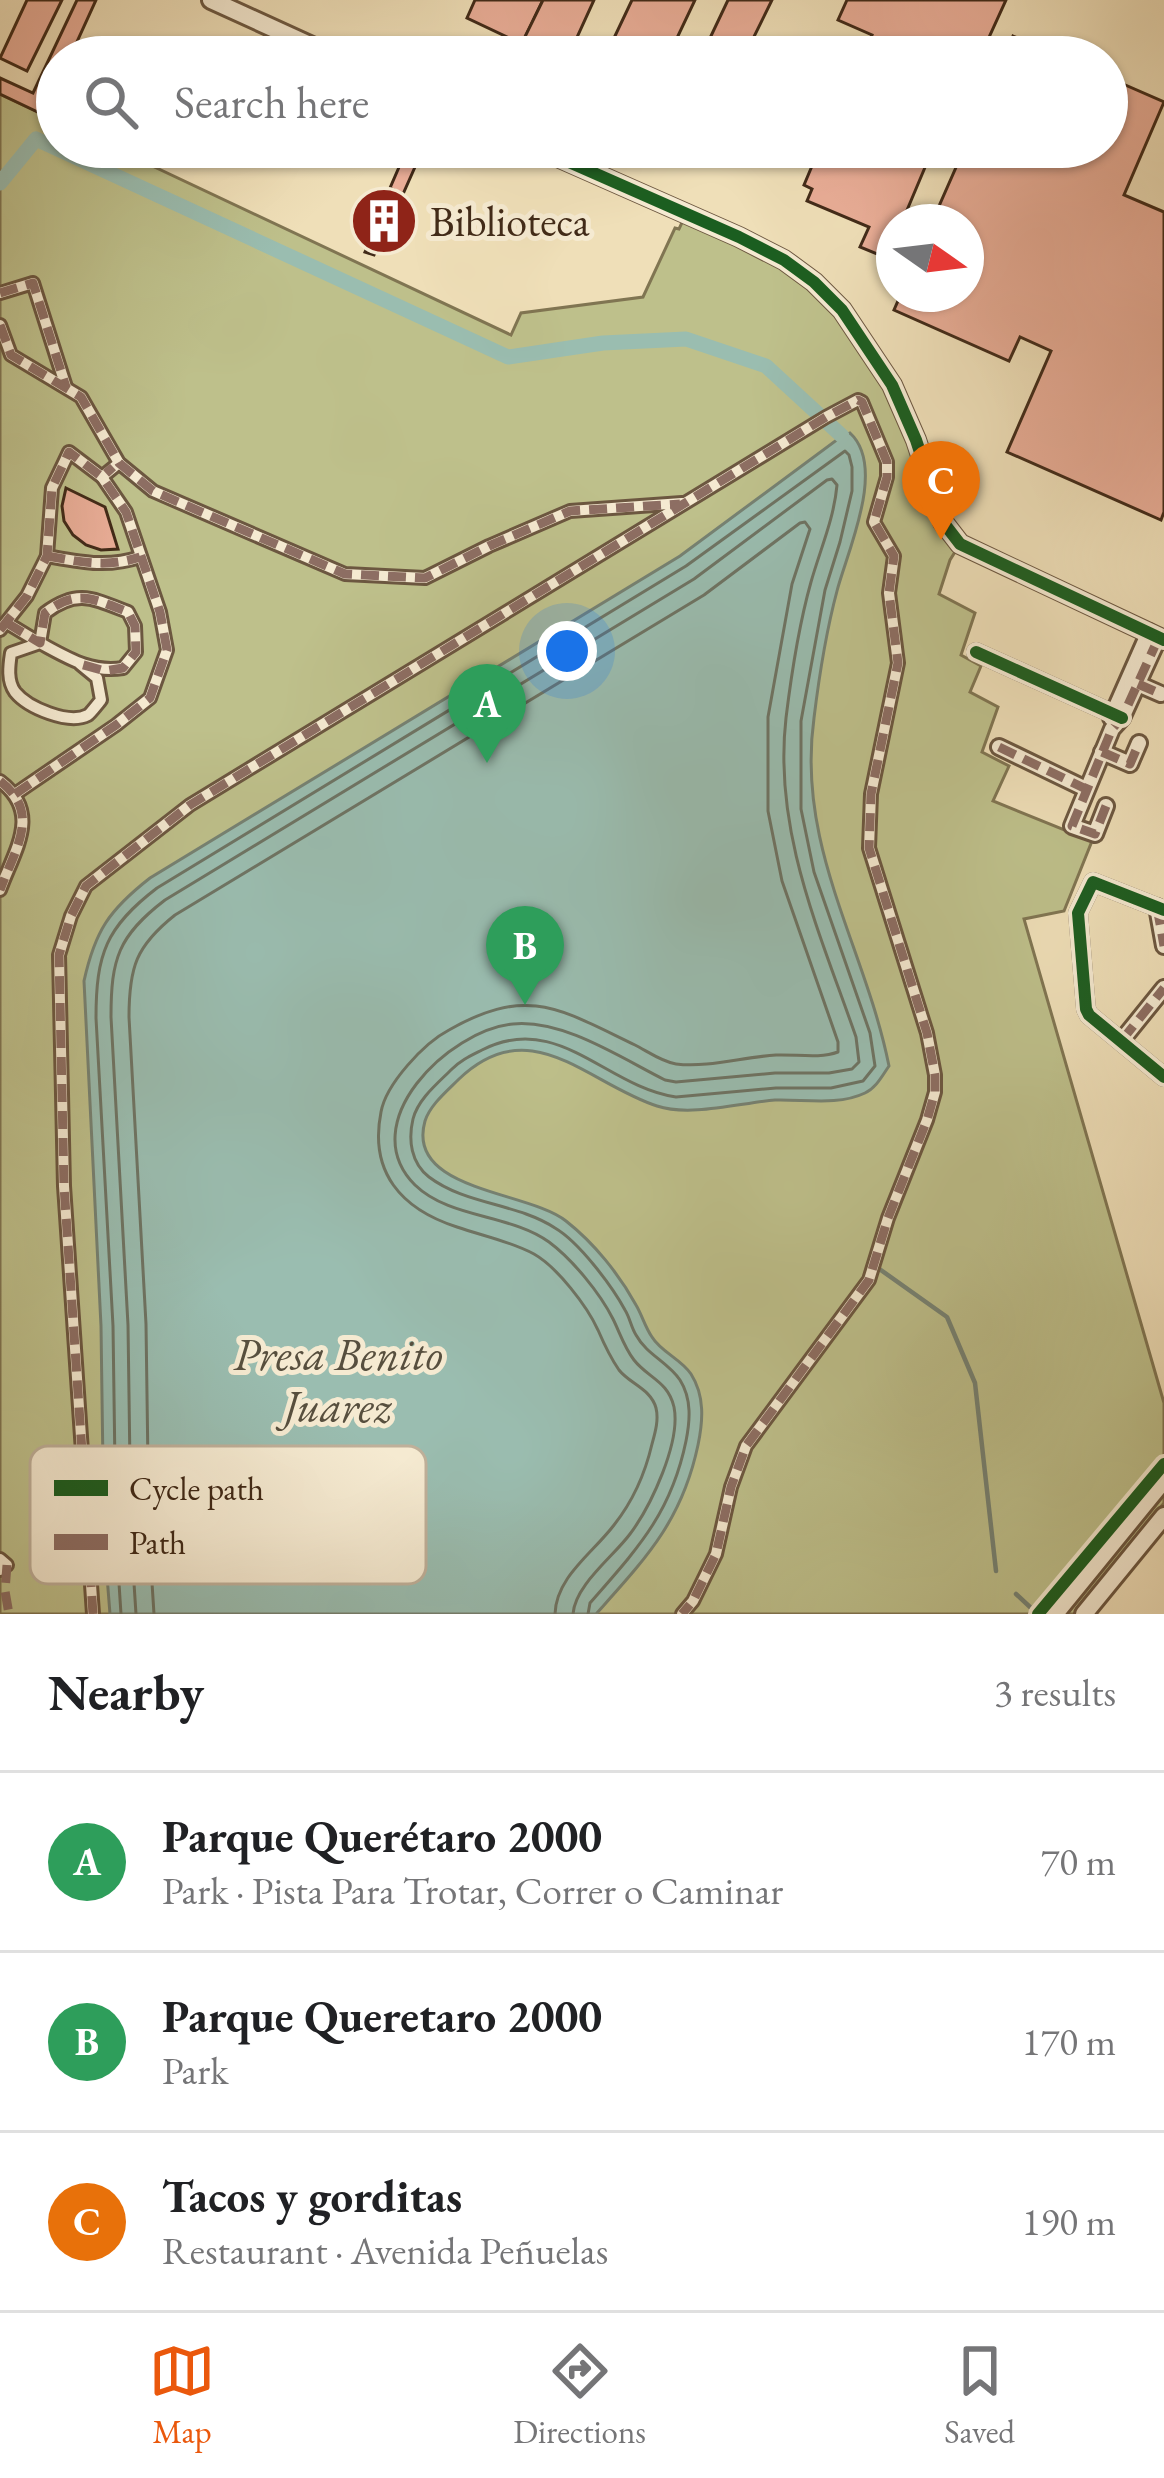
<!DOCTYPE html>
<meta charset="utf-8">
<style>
body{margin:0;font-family:"EB Garamond",serif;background:#f2f2f2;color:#202124}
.compass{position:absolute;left:876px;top:204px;width:108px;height:108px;border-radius:50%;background:#fff;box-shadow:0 3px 9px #0004;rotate:104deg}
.you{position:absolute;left:567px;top:651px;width:42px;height:42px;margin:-30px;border:9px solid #fff;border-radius:50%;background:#1a73e8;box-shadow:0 0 0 18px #1a73e833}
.badge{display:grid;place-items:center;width:78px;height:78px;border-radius:50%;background:#ea580c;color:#fff;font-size:39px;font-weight:700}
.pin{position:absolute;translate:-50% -99px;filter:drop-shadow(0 3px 6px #0008)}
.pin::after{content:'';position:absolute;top:63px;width:42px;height:36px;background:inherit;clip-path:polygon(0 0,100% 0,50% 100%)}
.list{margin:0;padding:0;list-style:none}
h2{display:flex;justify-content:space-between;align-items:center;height:156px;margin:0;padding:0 48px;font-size:51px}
h2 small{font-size:39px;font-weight:400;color:#757577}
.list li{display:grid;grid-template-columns:78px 1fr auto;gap:36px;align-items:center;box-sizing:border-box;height:180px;padding:0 48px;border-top:3px solid #e0e0e0}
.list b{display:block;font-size:45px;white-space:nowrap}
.list p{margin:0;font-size:39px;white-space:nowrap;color:#757577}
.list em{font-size:39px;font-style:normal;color:#757577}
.icon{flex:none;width:66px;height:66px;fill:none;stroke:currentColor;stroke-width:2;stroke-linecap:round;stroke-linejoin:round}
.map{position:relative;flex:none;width:1164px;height:1614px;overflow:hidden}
.search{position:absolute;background:#fff;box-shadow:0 3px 9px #0004;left:36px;right:36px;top:36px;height:132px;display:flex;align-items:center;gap:30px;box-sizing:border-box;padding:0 42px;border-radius:66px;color:#757577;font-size:45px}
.sheet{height:696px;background:#fff}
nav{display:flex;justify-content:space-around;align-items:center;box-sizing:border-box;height:168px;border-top:3px solid #e0e0e0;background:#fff;font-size:33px;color:#757577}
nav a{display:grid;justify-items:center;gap:6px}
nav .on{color:#ea580c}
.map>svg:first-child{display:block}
.green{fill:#bec08b;stroke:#807552;stroke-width:3}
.water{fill:#9abdb0;stroke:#768273;stroke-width:3}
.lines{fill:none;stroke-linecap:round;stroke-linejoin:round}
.shore{stroke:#6e7464;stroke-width:3}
.stream{stroke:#768273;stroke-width:4.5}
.canal{stroke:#9abdb0;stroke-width:15}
.building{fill:#e9ad97;stroke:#412a18;stroke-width:3}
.pedestrian-casing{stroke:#6c5740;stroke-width:16}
.minor-casing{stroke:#6c5740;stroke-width:20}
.tertiary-casing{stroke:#6c5740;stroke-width:22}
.pedestrian{stroke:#f5ead1;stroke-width:10}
.minor{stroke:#f5ead1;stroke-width:14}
.tertiary{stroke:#f5ead1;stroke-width:16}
.quiet{stroke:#8d6e63;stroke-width:9;stroke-dasharray:18 9;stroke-linecap:butt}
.cycleway-casing{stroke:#f5ead1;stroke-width:20}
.cycleway{stroke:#1b5e20;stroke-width:12}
.labels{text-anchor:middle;stroke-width:10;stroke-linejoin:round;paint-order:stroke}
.poi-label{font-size:42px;fill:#412a18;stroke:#f5ead1;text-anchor:start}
.water-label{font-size:45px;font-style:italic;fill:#574f3e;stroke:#f5ead1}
.key{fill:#f5ead1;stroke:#bfb09a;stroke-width:3}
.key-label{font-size:33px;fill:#412a18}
</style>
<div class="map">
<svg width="1164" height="1614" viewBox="0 0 1164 1614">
<rect width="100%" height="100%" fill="#efdfb8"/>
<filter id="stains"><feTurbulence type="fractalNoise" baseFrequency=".00167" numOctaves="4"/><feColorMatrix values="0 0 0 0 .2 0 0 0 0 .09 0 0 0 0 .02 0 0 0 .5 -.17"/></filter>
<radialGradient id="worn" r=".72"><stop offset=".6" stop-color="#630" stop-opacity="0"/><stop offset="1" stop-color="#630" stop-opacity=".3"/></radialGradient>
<!-- green -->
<g class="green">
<path d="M0,94L57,121V147H112L511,335L521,313L643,297L675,228L679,229L686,214L741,235L842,310L892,385L960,544L950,560L939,594L975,613L961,655L981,666L970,692L998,707L982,752L1009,766L993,801L1092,841L1064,911L1024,919L1164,1403V1478L1055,1614H0Z"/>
<path d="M1164,1492V1503L1074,1614H1064Z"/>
</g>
<!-- water -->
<path class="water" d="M850,433C887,467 847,552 837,591C826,632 819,677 814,718C796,847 865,946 889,1066C882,1076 876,1088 865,1093C838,1106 804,1099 775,1100C740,1103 690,1117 657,1106C588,1084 531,1010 459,1079C447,1091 430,1105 425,1121C405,1191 529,1191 566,1221C594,1243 619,1274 636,1305C642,1315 645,1327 652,1337C661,1352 681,1359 691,1374C705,1396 703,1421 698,1445C682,1521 646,1558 596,1614H110L104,1538L101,1326L84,981C95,931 109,910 150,878L680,556L842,436Z"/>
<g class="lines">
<!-- shore -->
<g class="shore">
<path d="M121,1614L116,1537L113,1326L96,1018C96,954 106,927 157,888L686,566L845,451L849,455L852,467V491L840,542L825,590L801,721V809L814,872L870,1033L875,1066L863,1081L831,1088H776L676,1097C606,1087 558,1011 482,1050C470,1056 461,1060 452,1069C438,1083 418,1099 413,1119C408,1140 411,1163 429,1177C466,1205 517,1203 555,1228C579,1242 612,1286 625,1310C630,1318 631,1327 636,1335C647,1355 668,1362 680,1380C692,1399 690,1421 686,1441C671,1514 637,1549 590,1603L588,1614"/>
<path d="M136,1614L131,1537L128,1325L111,1017C111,959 118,936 165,900L694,579L827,480L832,479L837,485C834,519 820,550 811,582C800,621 791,677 786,718C773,831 820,933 856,1037L859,1062L852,1069L829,1073H775L676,1082L665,1080C621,1058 563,1019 513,1024C449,1030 353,1123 415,1185C450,1219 511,1214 549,1242C572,1259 600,1293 613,1319C620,1333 624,1347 634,1360C648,1378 668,1381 674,1407C681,1442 651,1506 630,1534C613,1557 575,1585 573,1614"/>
<path d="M154,1614L149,1536L146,1324L129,1017C129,967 136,946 175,915L704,595L800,523L805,522L810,529L792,584L768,717V811L782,881L838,1042V1052C819,1059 796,1054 776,1055C743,1057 708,1068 676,1064C662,1062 647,1051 635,1045C560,1009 528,985 449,1030C424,1043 386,1084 381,1112C369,1172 401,1209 457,1227C483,1236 510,1241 534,1254C557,1267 587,1306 598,1330C604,1344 610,1357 619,1370C630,1384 651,1389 656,1408C659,1420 655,1433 652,1444C645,1474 633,1501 614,1525C593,1553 556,1577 555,1614"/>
</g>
<!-- stream -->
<g class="stream">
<path d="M878,1268L947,1317L975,1383L996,1571"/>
<path d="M1016,1594L1030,1607"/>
</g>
<!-- canal -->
<path class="canal" d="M0,183L36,139L508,357L603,343L686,339L766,366L842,436"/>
</g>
<!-- building -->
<g class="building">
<path d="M27,0H62L27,71L0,58Z"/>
<path d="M77,0H96L70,57H57V85L44,115L0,94V78L33,93Z"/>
<path d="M475,0H543L522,44L467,18Z"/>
<path d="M543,0H594L568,57H515Z"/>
<path d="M632,0H695L668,57H605Z"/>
<path d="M728,0H772L744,57H701Z"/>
<path d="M847,0H1006L980,57H862L872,35L838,20Z"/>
<path d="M1013,36L1061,57H1004Z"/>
<path d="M1107,77L1164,102L1124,195L1164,212V512L1161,520L1007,452L1051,351L1020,337L1009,361L894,310L901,294H966V222H932L965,147H1107Z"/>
<path d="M341,147H353L366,153L362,163L339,152Z"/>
<path d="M820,147L923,148L917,162L926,165L902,222H894V241L887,258L860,247L869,227L807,201L812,189L804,185Z"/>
<path d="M406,151L419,158L403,194L390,188Z"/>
<path d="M384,208L394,213L384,235L375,230Z"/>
<path d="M375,230L384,235L374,255L365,252Z"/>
<path d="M66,488L105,507L118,549L101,550L86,545L73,535L64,521L62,506Z"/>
</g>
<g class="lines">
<!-- pedestrian casing -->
<g class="pedestrian-casing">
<g id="pedestrian">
<path d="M0,293L33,283L66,387"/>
<path d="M0,325L11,355L81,397L119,463L153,491L345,574L425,578L489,546L570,511L682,503"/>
<path d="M47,556C81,562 107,568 140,557"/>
<path d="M7,623L40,643L45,613C77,589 92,598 128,612L135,626L136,652L123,668C91,673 68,658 40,643L11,653C9,666 7,681 15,692C28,708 69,725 88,715C90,714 100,701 101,700L97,678L80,664"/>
<path d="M0,630L27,596L47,556L52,488L69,452L102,477L119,463"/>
<path d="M0,781C42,813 15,849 0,890"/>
<path d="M15,794L116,725L150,698L167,650L160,612L126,512L102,477"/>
<path d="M0,1559L7,1565L0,1570"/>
<path d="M93,1614L64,1186L59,955L71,916L86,886L190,805L826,417L858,400L862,402L887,462V477L874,522L894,556L889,593L898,663L871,794L869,848L927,1033L935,1075V1092L927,1120L888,1218L869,1280L746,1446L731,1487L716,1554L693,1601L682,1614"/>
</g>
</g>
<!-- minor casing -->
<g class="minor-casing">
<g id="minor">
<path d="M976,652L1122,718"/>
<path d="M1138,684L1161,694"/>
<path d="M1111,718L1149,632"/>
<path d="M999,747L1086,789"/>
<path d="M1102,752L1130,764L1139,743"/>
<path d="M1106,806L1095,834L1072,826L1112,729L1122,718L1159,637"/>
<path d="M1157,907L1164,946"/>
<path d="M1164,910L1093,882L1078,913L1086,1009L1089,1015L1164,1077"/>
<path d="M1122,1040L1164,988"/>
</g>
</g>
<!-- tertiary casing -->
<g class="tertiary-casing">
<g id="tertiary">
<path d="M211,0L336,57"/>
<path d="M535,147L739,237L784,260L814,282L842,310L892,385L916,440L943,522L960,544L1164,640"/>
<path d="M1055,1614L1164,1480"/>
<path d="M1084,1614L1164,1516"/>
</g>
</g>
<!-- pedestrian -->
<use href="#pedestrian" class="pedestrian"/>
<!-- minor -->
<use href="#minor" class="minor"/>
<!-- tertiary -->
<use href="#tertiary" class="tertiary"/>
<!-- quiet -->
<g class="quiet">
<path d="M0,293L33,283L66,387"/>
<path d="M0,325L11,355L81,397L119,463L153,491L345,574L425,578L489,546L570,511L680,504"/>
<path d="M47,556C81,562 107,568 140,557"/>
<path d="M7,623L40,643L45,613C77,589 92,598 128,612L135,626L136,652L123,668L105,671L80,664"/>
<path d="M0,630L27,596L47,556L52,488L69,452L102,477L113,467"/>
<path d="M1138,684L1161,694"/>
<path d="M999,747L1086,789"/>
<path d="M1102,752L1130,764L1139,743"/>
<path d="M0,781C42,813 15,849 0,890"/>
<path d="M15,794L116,725L150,698L167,650L160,612L126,512L102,477"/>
<path d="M1106,806L1095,834L1072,826L1112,729L1122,718L1159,637"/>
<path d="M1157,907L1164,946"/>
<path d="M1122,1040L1164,988"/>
<path d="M7,1565L5,1591L9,1614"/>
<path d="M93,1614L64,1186L59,955L71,916L86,886L190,805L826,417L858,400L862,402L887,462V477L874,522L894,556L889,593L898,663L871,794L869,848L927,1033L935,1075V1092L927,1120L888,1218L869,1280L746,1446L731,1487L716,1554L693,1601L682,1614"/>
</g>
<!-- cycleway casing -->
<g class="cycleway-casing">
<g id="cycleway">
<path d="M535,147L739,237L784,260L814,282L842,310L892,385L916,440L943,522L960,544L1164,640"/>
<path d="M976,652L1122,718"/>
<path d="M1164,910L1093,882L1078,913L1086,1009L1089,1015L1164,1077"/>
<path d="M1038,1614L1164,1464"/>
</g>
</g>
<!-- cycleway -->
<use href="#cycleway" class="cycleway"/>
</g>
<!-- icons -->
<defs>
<g id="building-disc" transform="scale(3.45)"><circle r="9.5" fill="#8f2418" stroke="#f5ead1"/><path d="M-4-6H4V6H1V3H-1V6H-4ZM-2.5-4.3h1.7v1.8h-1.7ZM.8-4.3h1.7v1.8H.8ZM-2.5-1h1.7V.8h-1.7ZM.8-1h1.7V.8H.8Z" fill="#fff"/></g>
</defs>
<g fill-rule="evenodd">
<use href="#building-disc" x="384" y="221"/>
</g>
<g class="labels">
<!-- poi labels -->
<g class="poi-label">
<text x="430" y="236">Biblioteca</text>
</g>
<!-- water labels -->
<g class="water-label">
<text x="338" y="1370">Presa Benito<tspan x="338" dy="52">Juarez</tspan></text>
</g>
</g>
<!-- legend -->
<rect x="30" y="1446" width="396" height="138" rx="18" class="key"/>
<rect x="54" y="1480" width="54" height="16" fill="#1b5e20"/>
<rect x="54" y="1534" width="54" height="16" fill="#8d6e63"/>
<g class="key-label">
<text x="129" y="1500">Cycle path</text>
<text x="129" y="1554">Path</text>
</g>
<rect width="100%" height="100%" filter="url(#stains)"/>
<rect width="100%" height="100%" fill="url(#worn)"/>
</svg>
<svg class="compass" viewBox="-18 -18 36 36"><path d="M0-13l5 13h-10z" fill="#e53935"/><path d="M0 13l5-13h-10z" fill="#757577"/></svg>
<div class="you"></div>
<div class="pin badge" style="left:487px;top:763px;background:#2e9e5b">A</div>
<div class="pin badge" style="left:525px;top:1005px;background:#2e9e5b">B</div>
<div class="pin badge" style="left:941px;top:540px;background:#e8710a">C</div>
<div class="search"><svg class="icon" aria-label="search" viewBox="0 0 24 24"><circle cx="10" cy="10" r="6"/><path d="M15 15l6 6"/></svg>Search here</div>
</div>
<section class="sheet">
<h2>Nearby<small>3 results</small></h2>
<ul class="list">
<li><span class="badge" style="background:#2e9e5b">A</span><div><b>Parque Querétaro 2000</b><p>Park · Pista Para Trotar, Correr o Caminar</p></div><em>70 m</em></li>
<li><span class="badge" style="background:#2e9e5b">B</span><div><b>Parque Queretaro 2000</b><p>Park</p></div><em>170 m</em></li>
<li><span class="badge" style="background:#e8710a">C</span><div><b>Tacos y gorditas</b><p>Restaurant · Avenida Peñuelas</p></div><em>190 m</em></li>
</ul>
</section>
<nav>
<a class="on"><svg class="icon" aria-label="map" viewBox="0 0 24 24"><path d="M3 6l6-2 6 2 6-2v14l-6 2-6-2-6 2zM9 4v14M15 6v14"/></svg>Map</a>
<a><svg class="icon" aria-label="directions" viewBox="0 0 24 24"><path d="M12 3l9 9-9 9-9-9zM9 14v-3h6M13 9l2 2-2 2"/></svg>Directions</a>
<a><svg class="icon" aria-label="saved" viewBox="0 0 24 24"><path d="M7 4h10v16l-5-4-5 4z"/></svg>Saved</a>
</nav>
